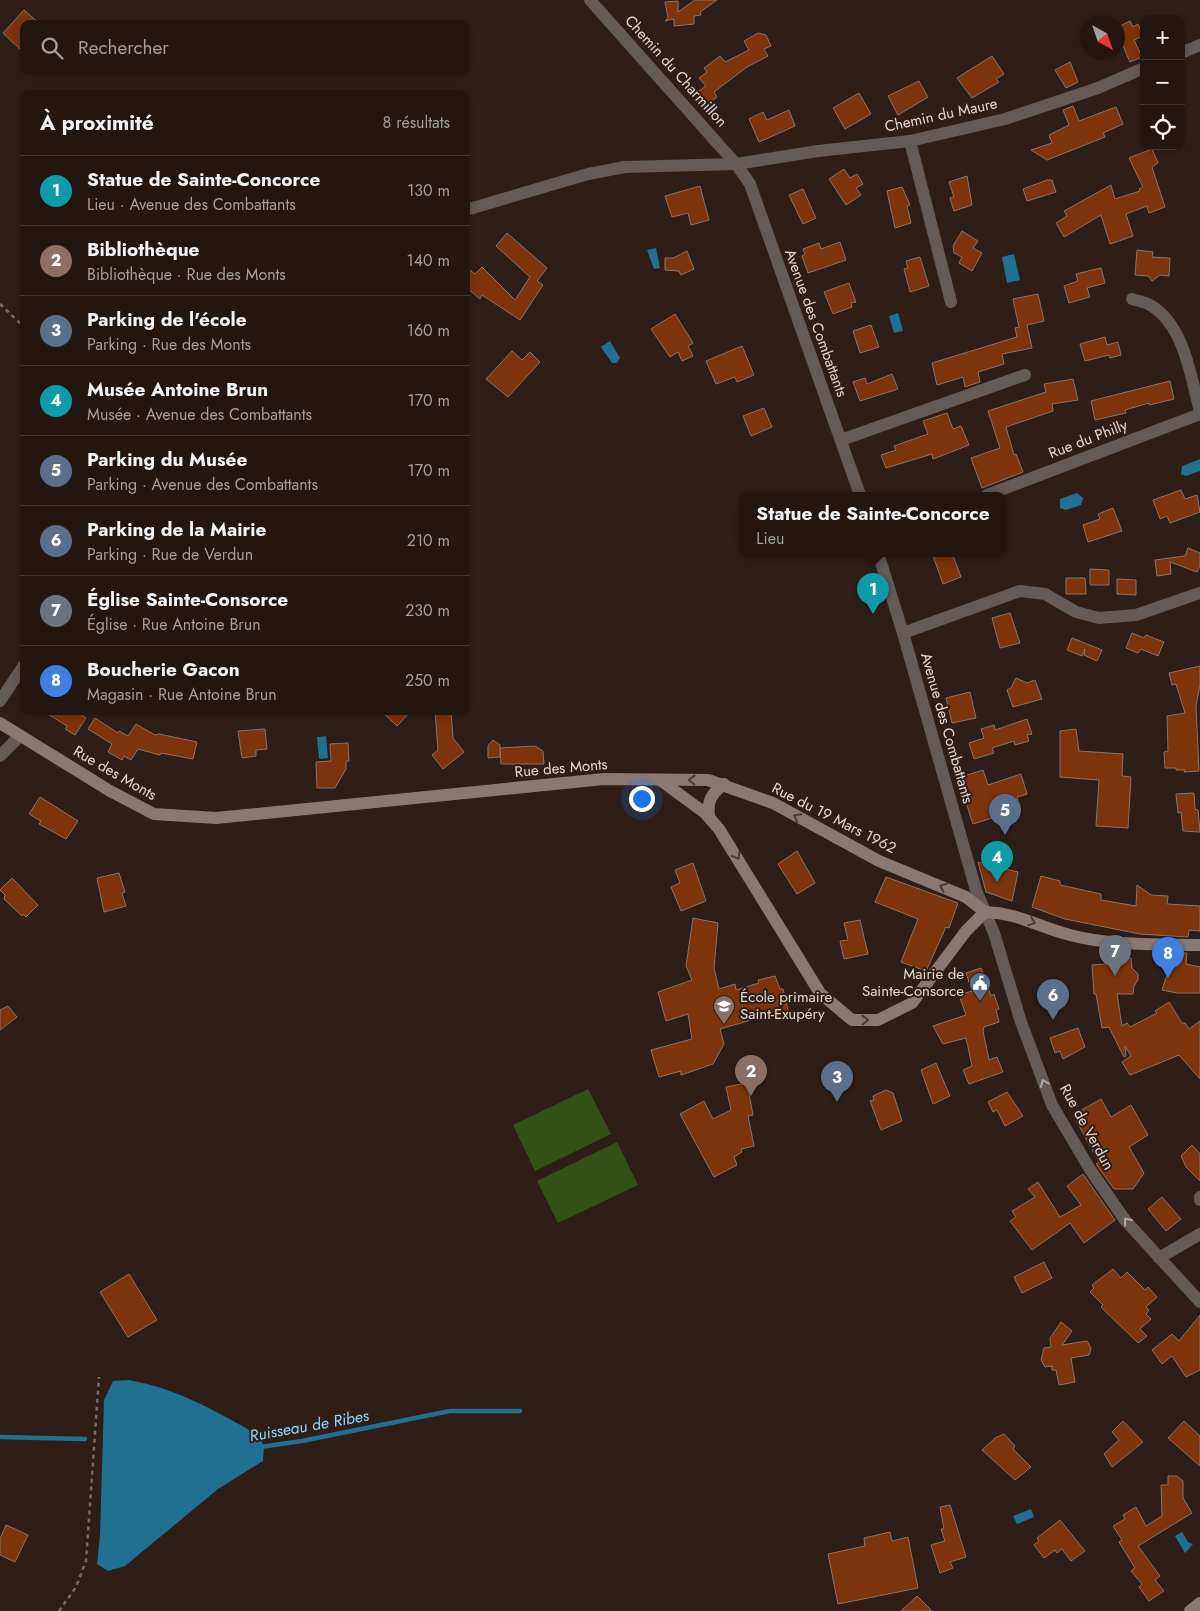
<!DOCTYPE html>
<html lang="fr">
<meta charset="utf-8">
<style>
body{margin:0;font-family:Jost,sans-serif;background:#2f231f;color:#f1f3f6}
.controls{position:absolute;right:15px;top:15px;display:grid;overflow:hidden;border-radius:10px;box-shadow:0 2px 8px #0003}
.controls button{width:45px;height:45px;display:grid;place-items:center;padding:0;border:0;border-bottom:1px solid #403531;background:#231611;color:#f1f3f6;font:25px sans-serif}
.compass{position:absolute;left:1080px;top:15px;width:45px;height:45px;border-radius:50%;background:#231611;box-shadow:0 2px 8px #0003;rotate:140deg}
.you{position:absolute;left:641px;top:798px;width:18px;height:18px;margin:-12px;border:4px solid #fff;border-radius:50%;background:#1a73e8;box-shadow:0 0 0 8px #1a73e833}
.badge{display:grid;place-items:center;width:32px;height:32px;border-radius:50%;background:#e0b034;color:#fff;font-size:16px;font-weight:700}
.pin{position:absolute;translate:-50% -41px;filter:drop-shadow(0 1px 2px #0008)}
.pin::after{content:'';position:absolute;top:26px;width:18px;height:15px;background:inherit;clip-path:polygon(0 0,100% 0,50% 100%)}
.popup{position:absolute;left:739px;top:492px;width:268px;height:65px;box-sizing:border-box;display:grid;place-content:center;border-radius:10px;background:#231611;filter:drop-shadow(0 1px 4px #0005);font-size:16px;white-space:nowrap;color:#a39f9f}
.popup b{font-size:19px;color:#f1f3f6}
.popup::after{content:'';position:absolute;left:50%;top:100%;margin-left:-10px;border:10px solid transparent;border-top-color:#231611}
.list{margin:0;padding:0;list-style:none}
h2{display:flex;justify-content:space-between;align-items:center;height:65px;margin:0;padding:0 20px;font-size:21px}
h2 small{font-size:16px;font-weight:400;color:#a39f9f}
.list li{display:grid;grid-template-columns:32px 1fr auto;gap:15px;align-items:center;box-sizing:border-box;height:70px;padding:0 20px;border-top:1px solid #403531}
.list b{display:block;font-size:19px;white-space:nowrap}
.list p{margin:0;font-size:16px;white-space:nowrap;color:#a39f9f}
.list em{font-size:16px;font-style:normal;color:#a39f9f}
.icon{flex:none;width:28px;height:28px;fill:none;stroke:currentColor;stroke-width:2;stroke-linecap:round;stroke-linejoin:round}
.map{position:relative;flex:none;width:1200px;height:1611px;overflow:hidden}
.search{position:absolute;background:#231611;box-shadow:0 2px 8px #0003;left:20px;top:20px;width:450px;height:55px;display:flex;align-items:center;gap:12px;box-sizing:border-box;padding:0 18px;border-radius:10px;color:#a39f9f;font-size:19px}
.panel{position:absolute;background:#231611;box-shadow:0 2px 8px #0003;left:20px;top:90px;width:450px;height:625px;border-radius:10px}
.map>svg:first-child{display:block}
.green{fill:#335017}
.water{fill:#1f7091}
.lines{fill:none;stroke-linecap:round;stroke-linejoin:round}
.stream{stroke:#1f7091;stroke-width:4.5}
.building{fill:#7d330b;stroke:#89736a}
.path{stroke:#7a6b65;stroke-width:2.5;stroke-dasharray:4 4;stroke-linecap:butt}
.street{stroke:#645a57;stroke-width:12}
.secondary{stroke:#897975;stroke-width:12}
.oneway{stroke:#4a3933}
.oneway2{stroke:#b0a5a1}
.labels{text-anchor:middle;stroke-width:4;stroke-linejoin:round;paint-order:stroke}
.street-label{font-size:15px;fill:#e3d7d2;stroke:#2f1e17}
.poi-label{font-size:15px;fill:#e3d7d2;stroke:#2f1e17;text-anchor:end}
.water-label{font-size:16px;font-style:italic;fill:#8fd6fa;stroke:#2f1e17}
</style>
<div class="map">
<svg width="1200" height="1611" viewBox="0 0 1200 1611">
<rect width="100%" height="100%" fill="#2f1e17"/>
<!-- green -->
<g class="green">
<path d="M588,1089L611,1134L535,1171L513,1125Z"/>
<path d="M617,1142L638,1185L558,1223L537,1181Z"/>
</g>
<!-- water -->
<g class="water">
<path d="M656,248L660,268L654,269L647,250Z"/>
<path d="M1014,254L1020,280L1007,283L1002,257Z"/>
<path d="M898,313L903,331L894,333L889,316Z"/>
<path d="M610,341L620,358L617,363H612L601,347Z"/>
<path d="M1200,459V471L1186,476L1181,474L1182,466Z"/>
<path d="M1077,493L1083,498L1081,505L1066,510L1060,508V499Z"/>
<path d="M326,736L328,758L319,759L317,737Z"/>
<path d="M129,1380C176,1388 218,1412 258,1435L264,1446L263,1461L218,1489L125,1566L108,1571L97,1564L100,1535L104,1400L113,1381Z"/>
<path d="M1031,1509L1034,1517L1017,1524L1013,1516Z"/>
<path d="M1182,1532L1188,1542L1193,1544L1185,1553L1175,1536Z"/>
</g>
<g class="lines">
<!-- stream -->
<g class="stream">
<path d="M0,1437L85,1439"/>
<path d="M260,1447L302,1441L450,1411H520"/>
</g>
</g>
<!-- building -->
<g class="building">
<path d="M695,0H717L700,12L701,15L694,16V24L674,26V19L665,21L668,18L665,2L678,1V12Z"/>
<path d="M24,10L40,24H24V53L3,33Z"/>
<path d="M1130,21L1133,27L1138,24L1143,36L1134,40L1142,57L1130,62L1123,46L1118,49V27Z"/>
<path d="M758,33L766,35L771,46L764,49L768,56L747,67L714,92L717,97L705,106L695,94L706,86L699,78L707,72L704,68L720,56L725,62L749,50L744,41Z"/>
<path d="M992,56L1004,74L996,79L999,82L972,98L957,78Z"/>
<path d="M1070,62L1078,82L1066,88L1055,70Z"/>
<path d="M919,81L928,97L898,115L888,96Z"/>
<path d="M859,93L871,114L845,129L833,108Z"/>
<path d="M1073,106L1079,121L1116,107L1123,124L1103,133L1105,137L1047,160L1031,150L1052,143L1049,135L1069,125L1063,110Z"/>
<path d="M789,110L795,126L759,142L749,119L763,112L767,120Z"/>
<path d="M1152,149L1158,163L1152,167L1165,207L1149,213L1147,206L1126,214L1133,236L1110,244L1101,215L1064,237L1056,223L1067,216L1064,211L1111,185L1115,199L1140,191L1139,189L1143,187L1129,158Z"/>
<path d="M844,169L850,178L857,174L863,184L856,188L861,195L846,205L829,179Z"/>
<path d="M967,176L972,205L954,211L950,198L954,197L949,182Z"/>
<path d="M1047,180H1052L1056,192L1027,201L1023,189Z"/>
<path d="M700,186L709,220L691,225L688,213L672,217L665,196Z"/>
<path d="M902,187L910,205L907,206L911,223L895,228L887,191Z"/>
<path d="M803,189L816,218L803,224L789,195Z"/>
<path d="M962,231L978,241L973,248L982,253L972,271L959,263L962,257L954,253L953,246Z"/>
<path d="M507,233L547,268L537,281L543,285L520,320L482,295L480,299L466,287V267L475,274L482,267L515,300L530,277L496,246Z"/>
<path d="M840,242L846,260L808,273L802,256L805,254L803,249L819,243L821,249Z"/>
<path d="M1137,250L1153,252L1152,257L1170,258L1169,276L1160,275L1152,281L1148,276L1135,275Z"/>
<path d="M687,251L694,269L681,275L679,271L665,270V258H673Z"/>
<path d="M920,257L929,286L910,292L904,269L908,268L906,261Z"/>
<path d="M1101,268L1105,283L1087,288L1090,297L1069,303L1064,286L1078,281L1076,274Z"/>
<path d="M849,283L856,302L851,303L852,307L833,314L824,292Z"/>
<path d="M1038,294L1044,321L1027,325L1032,348L1002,354L1004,364L978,372L980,382L965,387L963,377L937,385L932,363L1017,337L1015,328L1019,327L1013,299Z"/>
<path d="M675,314L693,343L688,346L693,356L682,361L678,352L670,357L651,329Z"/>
<path d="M871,325L879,347L860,353L853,331Z"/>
<path d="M1105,337L1107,345L1118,342L1121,355L1110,358L1109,355L1085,361L1080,344Z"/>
<path d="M742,346L754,375L737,382L735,377L716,384L706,361Z"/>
<path d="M512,351L522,360L530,352L540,362L508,397L486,379Z"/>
<path d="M892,374L898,389L860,401L853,382L865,378L867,384Z"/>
<path d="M1073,379L1078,400L1052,404L1053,411L1006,427L1014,455L1016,454L1023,472L982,488L971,458L1000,448L988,411L1046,392L1044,384Z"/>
<path d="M1170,381L1174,399L1149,405V403L1125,410L1126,413L1095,420L1091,401Z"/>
<path d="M764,408L772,427L751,436L743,416Z"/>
<path d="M947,413L953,429L961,426L969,445L933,459L932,454L886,468L881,455L896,450L894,446L928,434L923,421Z"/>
<path d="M1181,490L1185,499L1197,495L1200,512L1170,523L1167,516L1160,519L1153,500Z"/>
<path d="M1113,508L1122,531L1088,542L1083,525L1100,519L1098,514Z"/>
<path d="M1188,548L1200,553V566L1197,572L1170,562L1171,574L1157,576L1155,560L1185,556Z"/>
<path d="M932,553H952L961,577L943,584Z"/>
<path d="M1090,569L1109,570V585H1090Z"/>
<path d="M1066,578H1085L1086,594H1066Z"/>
<path d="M1117,579L1136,580V595L1117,594Z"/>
<path d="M1010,613L1020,643L1000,648L992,618Z"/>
<path d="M1132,633L1144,638L1146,635L1164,642L1158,656L1141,649L1138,653L1126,648Z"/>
<path d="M1072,638L1102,650L1097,661L1084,655L1085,649L1082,656L1067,650Z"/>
<path d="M1200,666V685L1196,706L1199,771L1184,772L1185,770H1176V768H1165L1164,752L1168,751L1167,716L1185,713L1176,684L1172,685L1169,673Z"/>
<path d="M1016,678L1027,683L1035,680L1042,699L1013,707L1007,690L1011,688Z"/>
<path d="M970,692L976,718L952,723L946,698Z"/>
<path d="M43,711H75L86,718L75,735L65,729L67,726Z"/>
<path d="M381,711H411L397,726Z"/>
<path d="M451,711L453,738L464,752L443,769L432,755L438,750L435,712Z"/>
<path d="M95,718L118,733L119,731L128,736L136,724L155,735L159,734L197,742L193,759L161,753L160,755L138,749L131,760L124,756L122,760L108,752L112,744L88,729Z"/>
<path d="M1027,719L1032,734L1027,735L1029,741L1015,745L1014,741L992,748L994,753L974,759L969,743L984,738L981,729L994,725L995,730Z"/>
<path d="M265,729L267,749L256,750V756L242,758L238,731Z"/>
<path d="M1076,729L1079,751L1123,754L1122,776L1131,777L1128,828L1096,826L1099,780L1060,777V731Z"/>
<path d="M493,740L500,745V757L488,758V746Z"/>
<path d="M348,743L349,761H346V769L335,788H317L316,762L331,761L330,744Z"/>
<path d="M535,746L543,751L544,764H501L500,748Z"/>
<path d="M983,770L988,785L1021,774L1027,794L1017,797L1020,809L973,824L958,778Z"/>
<path d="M1194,793L1195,809L1198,810L1200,832L1183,831L1181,812L1178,813L1176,794Z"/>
<path d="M40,797L78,821L66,839L39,824L41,821L29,814Z"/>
<path d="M797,851L815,883L797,894L778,864Z"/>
<path d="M978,862L1018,872L1012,901L986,892Z"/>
<path d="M693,863L706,901L681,911L671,887L680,883L675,870Z"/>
<path d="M119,873L125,892L122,893L126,906L104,912L97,878Z"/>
<path d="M1041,876L1060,881V885L1101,894V900L1136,906L1137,885L1151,895L1168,896L1167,904L1200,906V931L1189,930L1188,937L1140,934L1065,919L1032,907Z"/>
<path d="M886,877L958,903L949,928L946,927L926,971L901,962L918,919L875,902Z"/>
<path d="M12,878L38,905L26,917L23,914L22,916L4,899L5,895L0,890Z"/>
<path d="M693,918L718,923L714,968L719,989L735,984L736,990L759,983L758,980L775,976L780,989H783L789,1014L773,1017L772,1014L720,1029L724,1044L713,1064L681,1075V1071L659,1077L651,1050L692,1039L688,1014L666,1021L658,992L692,980L686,966Z"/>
<path d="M860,920L868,954L844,959L840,941L848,940L844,923Z"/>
<path d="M1174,953H1187L1186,964L1200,967V993H1177L1162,990Z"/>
<path d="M1131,958L1132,968L1138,974V980L1134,986L1133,994H1117L1122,1026L1127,1023L1130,1027L1157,1013L1155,1011L1169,1002L1182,1023H1185L1189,1029L1200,1021V1079L1179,1055L1130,1075L1122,1062L1131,1056L1125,1046L1126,1056L1124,1057L1109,1027L1102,1028L1096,994H1094L1092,965L1120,963L1121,959Z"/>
<path d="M981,968L991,996L994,994L999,1009L996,1010L999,1022L984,1027L983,1031L989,1060L997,1057L1003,1072L969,1084L963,1070L972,1066L966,1038L943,1044L933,1026L966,1015L959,995L972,991L966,973Z"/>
<path d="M8,1006L17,1017L0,1030V1010Z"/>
<path d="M1078,1028L1085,1047L1063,1059L1060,1051L1055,1053L1050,1038Z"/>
<path d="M936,1063L950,1096L933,1104L921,1070Z"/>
<path d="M747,1083L753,1115L748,1116L754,1146L741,1149L742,1152L734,1157L737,1165L714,1177L680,1114L704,1101L713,1119L731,1110L726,1087Z"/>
<path d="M886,1090L893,1093L902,1121L881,1130L870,1101L874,1100L873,1096Z"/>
<path d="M1007,1092L1023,1116L1005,1126L997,1110L993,1112L988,1102Z"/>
<path d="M1101,1099L1111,1117L1131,1105L1148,1135L1129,1147L1144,1173L1133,1189H1114L1096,1164L1099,1162L1073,1115Z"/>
<path d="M1192,1145L1200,1154V1181L1186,1167L1181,1156Z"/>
<path d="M1083,1174L1115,1220L1084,1243L1070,1223L1032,1250L1010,1221L1016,1217L1012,1211L1035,1197L1028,1189L1038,1182L1060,1217L1081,1205L1067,1186Z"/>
<path d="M1162,1197L1181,1219L1166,1231L1148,1209Z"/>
<path d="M1044,1262L1052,1278L1022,1293L1014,1277Z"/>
<path d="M1113,1269L1121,1278L1127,1272L1145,1290L1148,1287L1157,1297L1146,1307L1149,1310L1146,1314L1151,1319L1140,1329L1147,1336L1138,1343L1101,1307L1103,1305L1090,1292L1094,1288L1092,1285Z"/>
<path d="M129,1274L157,1320L128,1337L100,1292Z"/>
<path d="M1200,1315V1370L1186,1377L1172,1356L1162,1364L1152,1350L1172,1334L1179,1341Z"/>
<path d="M1061,1322L1072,1331L1062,1345L1087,1341L1091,1348L1089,1355L1071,1358L1075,1382L1059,1385L1056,1370H1052V1366L1045,1367L1041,1360L1044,1348L1051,1347L1050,1338Z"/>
<path d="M1123,1421L1143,1442L1112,1467L1104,1454L1119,1440L1112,1432Z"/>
<path d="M1184,1421L1200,1436V1466L1168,1438Z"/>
<path d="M1004,1434L1015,1446L1013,1449L1031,1467L1015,1480L982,1450L995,1438Z"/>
<path d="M1168,1476H1177L1183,1481V1498L1192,1513L1138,1546L1160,1576L1155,1580L1164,1591L1149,1601L1139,1587L1142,1584L1131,1571L1135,1568L1119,1542L1122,1540L1113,1526L1125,1519L1123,1515L1136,1507L1146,1526L1162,1516L1161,1485H1168Z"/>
<path d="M950,1505L966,1557L950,1562L953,1568L940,1573L931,1545L945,1541L941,1529H944L940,1507Z"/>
<path d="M1060,1520L1085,1551L1071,1561L1062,1549L1057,1553L1055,1550L1044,1558L1034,1545L1039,1541L1037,1538Z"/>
<path d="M6,1525L28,1535L15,1562L0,1555V1539Z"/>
<path d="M890,1532L892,1541L908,1537L918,1588L838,1604L828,1554L865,1546L864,1538Z"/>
<path d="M917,1596L932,1611H901Z"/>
</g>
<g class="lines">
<!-- path -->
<g class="path">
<path d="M0,304L24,327"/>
<path d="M59,1611L76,1587L86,1561L99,1377"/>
</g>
<!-- street -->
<g class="street">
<path d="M590,0L736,164L750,184L860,495"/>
<path d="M1181,53L1200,45"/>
<path d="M910,141L951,302"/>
<path d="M466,210L588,174L625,167L736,164L818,151L910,141L1005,119L1098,88L1144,68"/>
<path d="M1132,299C1137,301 1145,302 1150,305C1184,324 1191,377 1200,412"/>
<path d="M841,440L1025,375"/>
<path d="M987,495L1200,414"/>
<path d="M878,553L903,633L976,890L994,933L1021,1022L1052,1105L1091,1171L1125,1220L1200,1302"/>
<path d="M903,633L1020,591L1045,594L1076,612L1099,618L1136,615L1200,593"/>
<path d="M0,701L24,665"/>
<path d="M0,756L20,736"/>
<path d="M1200,1197V1200"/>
<path d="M1159,1258L1200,1234"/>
</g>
<!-- secondary -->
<g class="secondary">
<path d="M0,723L110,791L154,814L216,818L604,779L708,780L773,803L879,861L966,897L985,912"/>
<path d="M660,780L705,813L719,829L820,993L852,1020H878L912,1003L966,931L985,912"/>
<path d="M709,817C707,801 711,794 724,784"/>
<path d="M985,912C1019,913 1038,927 1070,935C1111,946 1157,944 1200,945"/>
<path d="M1190,1611L1200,1603"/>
</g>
</g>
<!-- one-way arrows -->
<defs><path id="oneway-chevron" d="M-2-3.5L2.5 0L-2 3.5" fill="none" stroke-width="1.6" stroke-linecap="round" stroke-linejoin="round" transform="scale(1.25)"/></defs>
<g class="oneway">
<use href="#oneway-chevron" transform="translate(692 780) rotate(-179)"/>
<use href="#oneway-chevron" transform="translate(797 817) rotate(-152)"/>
<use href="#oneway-chevron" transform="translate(737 856) rotate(59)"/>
<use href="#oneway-chevron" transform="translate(943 887) rotate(-158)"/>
<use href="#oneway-chevron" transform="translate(1032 922) rotate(19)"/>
<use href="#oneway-chevron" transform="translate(865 1020) rotate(-1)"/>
</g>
<g class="oneway2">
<use href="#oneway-chevron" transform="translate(1044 1083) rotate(-111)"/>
<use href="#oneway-chevron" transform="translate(1127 1221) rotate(-129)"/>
</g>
<!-- icons -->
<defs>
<g id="civic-pin" transform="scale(1.125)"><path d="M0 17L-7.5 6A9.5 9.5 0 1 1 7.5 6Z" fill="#5c6f8a" stroke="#2f1e17"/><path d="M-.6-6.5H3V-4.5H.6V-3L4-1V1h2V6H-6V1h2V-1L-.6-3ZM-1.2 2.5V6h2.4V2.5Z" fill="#fff"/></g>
<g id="school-pin" transform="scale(1.125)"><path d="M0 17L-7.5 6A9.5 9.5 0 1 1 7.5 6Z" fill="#8d6e63" stroke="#2f1e17"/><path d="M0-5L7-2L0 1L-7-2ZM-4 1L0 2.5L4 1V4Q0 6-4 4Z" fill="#fff"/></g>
</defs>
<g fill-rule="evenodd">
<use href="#civic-pin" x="980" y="983"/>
<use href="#school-pin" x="724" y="1006"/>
</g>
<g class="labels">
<!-- street labels -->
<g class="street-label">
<text transform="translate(676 71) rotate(48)" y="5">Chemin du Charmillon</text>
<text transform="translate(941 115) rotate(-12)" y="5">Chemin du Maure</text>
<text transform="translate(816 323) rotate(70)" y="5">Avenue des Combattants</text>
<text transform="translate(1088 439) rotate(-21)" y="5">Rue du Philly</text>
<text transform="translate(947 728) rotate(74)" y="5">Avenue des Combattants</text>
<text transform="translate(561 768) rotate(-5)" y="5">Rue des Monts</text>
<text transform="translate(115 773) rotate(30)" y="5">Rue des Monts</text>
<text transform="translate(834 818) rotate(27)" y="5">Rue du 19 Mars 1962</text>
<text transform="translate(1087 1127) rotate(61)" y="5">Rue de Verdun</text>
</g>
<!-- poi labels -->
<g class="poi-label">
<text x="964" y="979">Mairie de<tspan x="964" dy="17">Sainte-Consorce</tspan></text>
<text x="740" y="1002" text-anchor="start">École primaire<tspan x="740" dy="17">Saint-Exupéry</tspan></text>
</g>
<!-- water labels -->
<g class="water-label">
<text transform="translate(309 1425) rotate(-10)" y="6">Ruisseau de Ribes</text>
</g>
</g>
</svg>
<div class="controls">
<button>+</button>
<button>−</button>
<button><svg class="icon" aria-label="locate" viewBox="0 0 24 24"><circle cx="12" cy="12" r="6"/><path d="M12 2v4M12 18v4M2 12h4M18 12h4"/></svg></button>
</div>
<svg class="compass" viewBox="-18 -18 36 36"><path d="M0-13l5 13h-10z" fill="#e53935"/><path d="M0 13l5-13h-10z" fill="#a39f9f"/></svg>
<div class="you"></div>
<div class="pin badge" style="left:873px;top:614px;background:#0f9aa8">1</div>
<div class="popup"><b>Statue de Sainte-Concorce</b>Lieu</div>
<div class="pin badge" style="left:751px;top:1096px;background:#8d6e63">2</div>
<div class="pin badge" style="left:837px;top:1102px;background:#5c6f8a">3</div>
<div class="pin badge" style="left:997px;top:882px;background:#0f9aa8">4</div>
<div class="pin badge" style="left:1005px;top:835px;background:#5c6f8a">5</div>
<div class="pin badge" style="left:1053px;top:1020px;background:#5c6f8a">6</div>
<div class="pin badge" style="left:1115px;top:976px;background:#6b7280">7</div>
<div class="pin badge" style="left:1168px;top:978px;background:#3f7fe0">8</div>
<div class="search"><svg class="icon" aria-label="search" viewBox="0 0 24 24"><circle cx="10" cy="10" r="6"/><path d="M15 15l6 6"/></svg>Rechercher</div>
<section class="panel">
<h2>À proximité<small>8 résultats</small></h2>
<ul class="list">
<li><span class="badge" style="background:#0f9aa8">1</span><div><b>Statue de Sainte-Concorce</b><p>Lieu · Avenue des Combattants</p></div><em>130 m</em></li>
<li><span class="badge" style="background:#8d6e63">2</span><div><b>Bibliothèque</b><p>Bibliothèque · Rue des Monts</p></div><em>140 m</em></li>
<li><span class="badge" style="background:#5c6f8a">3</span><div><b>Parking de l'école</b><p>Parking · Rue des Monts</p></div><em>160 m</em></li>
<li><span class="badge" style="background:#0f9aa8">4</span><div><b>Musée Antoine Brun</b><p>Musée · Avenue des Combattants</p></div><em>170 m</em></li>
<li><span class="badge" style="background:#5c6f8a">5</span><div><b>Parking du Musée</b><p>Parking · Avenue des Combattants</p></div><em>170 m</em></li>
<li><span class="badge" style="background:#5c6f8a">6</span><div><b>Parking de la Mairie</b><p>Parking · Rue de Verdun</p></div><em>210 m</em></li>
<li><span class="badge" style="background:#6b7280">7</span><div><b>Église Sainte-Consorce</b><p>Église · Rue Antoine Brun</p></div><em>230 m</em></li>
<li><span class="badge" style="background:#3f7fe0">8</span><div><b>Boucherie Gacon</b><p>Magasin · Rue Antoine Brun</p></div><em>250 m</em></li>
</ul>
</section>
</div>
